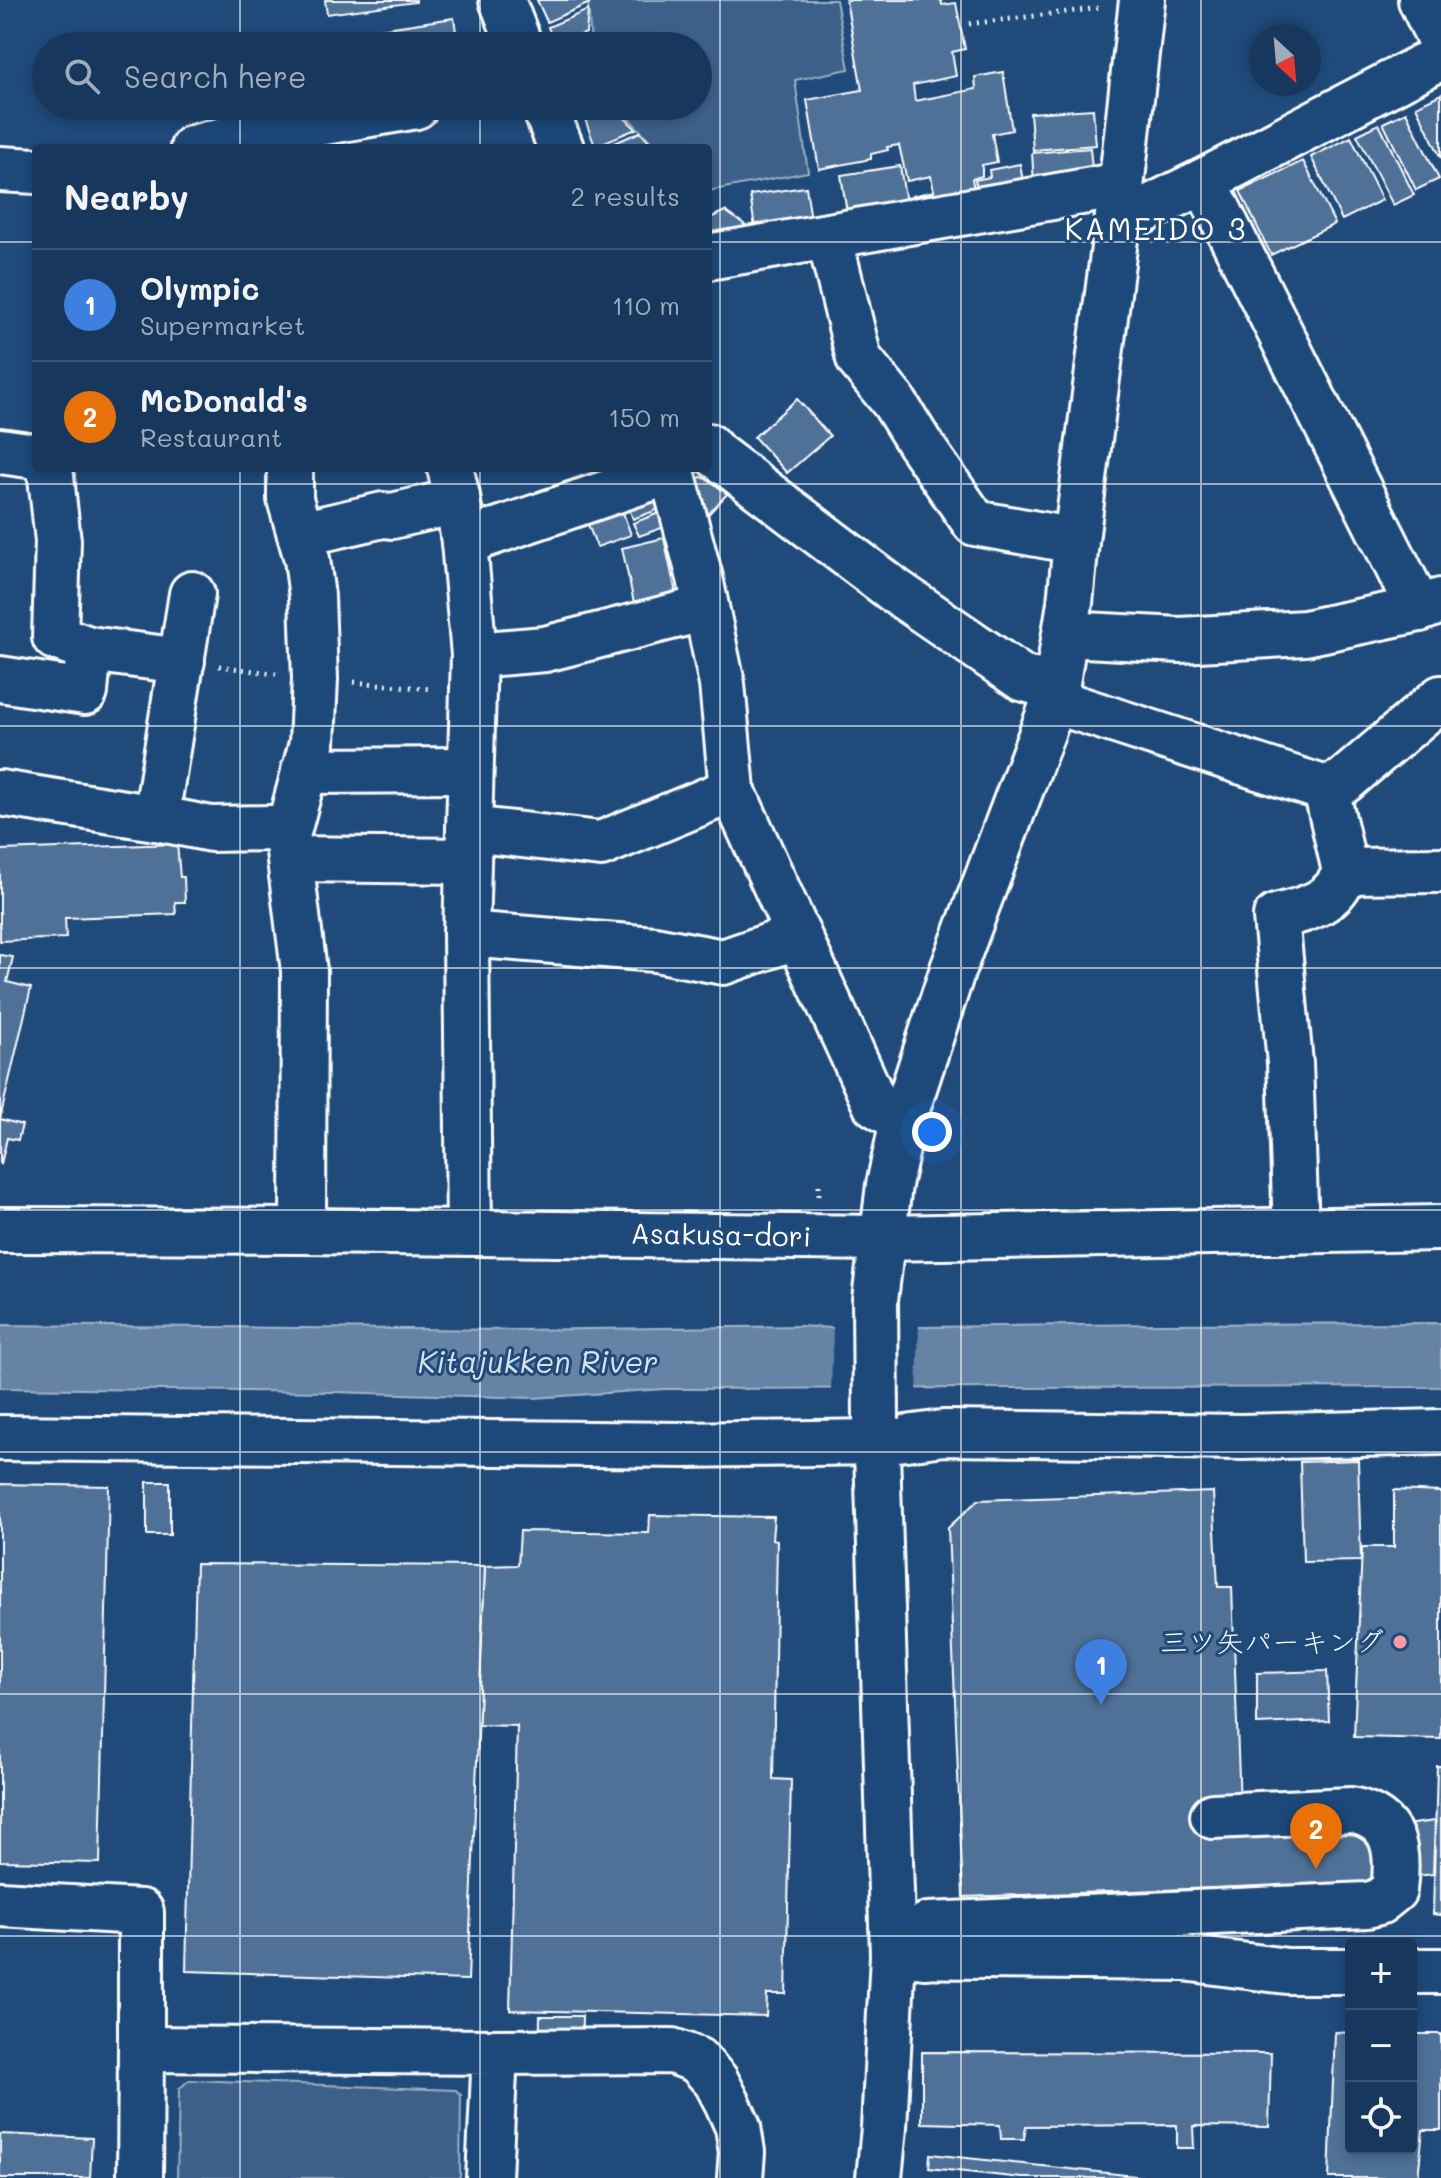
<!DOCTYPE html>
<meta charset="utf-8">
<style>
body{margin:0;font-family:Mali,"Klee One",sans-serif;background:#244365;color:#f1f3f6}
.controls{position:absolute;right:24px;bottom:24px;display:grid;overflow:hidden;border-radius:8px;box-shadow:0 4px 12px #0003}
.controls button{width:72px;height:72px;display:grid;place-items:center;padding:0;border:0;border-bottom:2px solid #365272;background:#17385c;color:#f1f3f6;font:40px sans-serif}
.compass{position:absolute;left:1249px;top:24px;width:72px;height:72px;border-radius:50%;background:#17385c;box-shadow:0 4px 12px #0003;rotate:154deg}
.you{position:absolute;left:932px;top:1132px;width:28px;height:28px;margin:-20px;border:6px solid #fff;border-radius:50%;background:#1a73e8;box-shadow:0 0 0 12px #1a73e833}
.badge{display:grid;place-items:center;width:52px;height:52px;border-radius:50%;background:#bca0f2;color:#fff;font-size:26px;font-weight:700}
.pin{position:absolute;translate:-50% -66px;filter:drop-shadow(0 2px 4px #0008)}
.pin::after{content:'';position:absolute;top:42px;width:28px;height:24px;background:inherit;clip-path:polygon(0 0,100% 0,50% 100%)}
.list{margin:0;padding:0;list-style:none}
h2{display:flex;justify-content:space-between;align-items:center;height:104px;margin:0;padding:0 32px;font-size:34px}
h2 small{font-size:26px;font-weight:400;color:#9eacbb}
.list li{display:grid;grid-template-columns:52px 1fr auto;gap:24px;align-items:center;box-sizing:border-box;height:112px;padding:0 32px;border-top:2px solid #365272}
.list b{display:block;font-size:30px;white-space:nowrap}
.list p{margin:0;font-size:26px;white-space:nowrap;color:#9eacbb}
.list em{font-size:26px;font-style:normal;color:#9eacbb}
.icon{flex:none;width:44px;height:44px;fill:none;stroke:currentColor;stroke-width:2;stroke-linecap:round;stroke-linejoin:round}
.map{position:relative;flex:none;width:1441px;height:2178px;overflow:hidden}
.search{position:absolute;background:#17385c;box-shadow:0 4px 12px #0003;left:32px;top:32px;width:680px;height:88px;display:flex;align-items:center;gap:20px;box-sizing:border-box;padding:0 28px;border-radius:44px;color:#9eacbb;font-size:30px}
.panel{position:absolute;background:#17385c;box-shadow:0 4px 12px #0003;left:32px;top:144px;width:680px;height:328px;border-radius:8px}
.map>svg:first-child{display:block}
.green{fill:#3c618b;stroke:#9eb0c5;stroke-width:2}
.water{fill:#6583a4;stroke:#a3b5c8;stroke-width:2}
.pier{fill:#1f4a7a}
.building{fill:#507197;stroke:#fff;stroke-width:2}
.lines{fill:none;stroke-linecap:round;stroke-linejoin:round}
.minor-casing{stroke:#fff;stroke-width:50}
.major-casing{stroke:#fff;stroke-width:50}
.path{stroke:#fff;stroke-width:5;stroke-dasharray:2 6;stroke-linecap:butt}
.minor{stroke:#1f4a7a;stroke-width:44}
.major{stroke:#1f4a7a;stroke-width:44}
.minor-bridge-casing{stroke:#fff;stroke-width:50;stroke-linecap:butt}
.minor-bridge{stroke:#1f4a7a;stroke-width:44}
.grid{fill:none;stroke:#fff;stroke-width:2;stroke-opacity:0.55}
.poi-dot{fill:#ff9aa2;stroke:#1f4a7a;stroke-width:3}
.labels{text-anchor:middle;stroke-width:6;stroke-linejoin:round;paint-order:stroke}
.street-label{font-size:28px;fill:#fff;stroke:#1f4a7a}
.poi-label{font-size:28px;fill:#fff;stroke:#1f4a7a;text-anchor:end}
.neighbourhood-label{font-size:30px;letter-spacing:2px;fill:#fff;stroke:#1f4a7a}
.water-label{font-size:30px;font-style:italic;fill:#d8e0e8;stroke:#1f4a7a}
</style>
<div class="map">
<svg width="1441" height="2178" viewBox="0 0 1441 2178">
<rect width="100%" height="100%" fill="#1f4a7a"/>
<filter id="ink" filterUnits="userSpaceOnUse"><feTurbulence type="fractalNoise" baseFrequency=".0125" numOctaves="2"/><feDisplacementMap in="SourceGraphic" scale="16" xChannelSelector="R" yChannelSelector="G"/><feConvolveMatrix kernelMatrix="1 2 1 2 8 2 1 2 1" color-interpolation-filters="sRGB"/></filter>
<g filter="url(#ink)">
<!-- green -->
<g class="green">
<path d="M588,0H836L849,69L795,80L808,172L708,191V148H657L617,106H698V46H591Z"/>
<path d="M189,2080L456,2090L461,2095L460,2176L458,2178H177L179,2089Z"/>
</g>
<!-- water -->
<path class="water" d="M1441,1323V1387L665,1389L534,1398L332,1392L0,1388V1325L514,1330L800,1326L831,1328L1162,1324Z"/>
<!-- pier -->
<path class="pier" d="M919,1323L917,1392L831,1393L833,1324Z"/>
<!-- building -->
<g class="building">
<path d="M325,0H416V2L327,14Z"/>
<path d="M537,0H588L590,3L547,22Z"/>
<path d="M846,0H941L942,5L956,3L965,49L952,52L956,76L913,85L915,101L976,89L975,77L1003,72L1012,130L992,134L997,162L982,165V176L972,179L975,194L914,205L912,196L934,191L931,176L907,181L899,145L887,147L888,150L871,154V159L819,169L807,100L862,90Z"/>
<path d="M588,10L586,33L555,46L548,27Z"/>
<path d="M454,18L458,46H306L305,40Z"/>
<path d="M1441,94V158L1416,106Z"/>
<path d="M580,106H613L636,129L595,146Z"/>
<path d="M1093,109L1096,145L1033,150L1030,113Z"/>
<path d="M1406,112L1439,179L1416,190L1383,123Z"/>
<path d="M1379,124L1414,195L1393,205L1357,135Z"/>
<path d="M640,132L656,148H603Z"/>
<path d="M1351,137L1382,200L1342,220L1311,157Z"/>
<path d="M1090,148L1093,179L1034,184L1032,153Z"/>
<path d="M1303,161L1335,224L1271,255L1240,191Z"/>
<path d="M1020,164L1024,188L979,197L975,180L990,177L989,170Z"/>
<path d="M900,166L906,203L847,213L841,175Z"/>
<path d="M806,187L811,220L755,228L750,195Z"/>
<path d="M725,211L744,224L746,239L708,242V219Z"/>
<path d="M797,399L830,436L787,473L754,437Z"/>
<path d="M606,468H646L542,503L537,491Z"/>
<path d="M701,477L719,484L728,493L702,521L690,485Z"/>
<path d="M659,491L665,507L633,519L627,503Z"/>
<path d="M620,504L631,535L597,547L585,517Z"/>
<path d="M667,510L673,524L639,536L633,523Z"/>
<path d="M664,538L678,603L636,612L622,548Z"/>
<path d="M177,844L180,877H184L185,902H175L176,914L65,918L66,938L0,941V850Z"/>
<path d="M0,955L13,957L7,982L31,988L0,1119L22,1125L18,1140L7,1138L1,1164L0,1163Z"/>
<path d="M1358,1460L1361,1561L1303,1562L1300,1462Z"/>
<rect x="147" y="1482" width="23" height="53"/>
<path d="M0,1484L109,1486L100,1863L0,1861Z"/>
<path d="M1394,1490L1441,1492V1739L1354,1737L1362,1547H1394Z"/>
<path d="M1213,1492L1218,1587H1232L1241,1834L1347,1833L1435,1821L1433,1874L1356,1883L963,1897L948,1528L978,1500Z"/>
<path d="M650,1515L774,1517L772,1539L777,1540L773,1779L791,1780L786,1994H767L766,2016L510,2010L517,1726L478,1725L485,1566L518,1565L520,1531L649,1533Z"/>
<path d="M196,1564L485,1566L468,1980L186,1971Z"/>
<path d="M1327,1671L1329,1721L1257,1724V1673Z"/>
<path d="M1437,1766H1441V1915L1433,1914Z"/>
<path d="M540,2016H582L581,2068H539Z"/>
<path d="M1335,2032L1351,2033V2148H1411V2034H1441V2130H1423L1418,2178H1329Z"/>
<path d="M922,2052L1271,2053L1269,2127L1193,2126L1194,2148H1177V2125L1026,2126L1024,2139H1001L1000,2125L922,2123Z"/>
<path d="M0,2134L92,2138L90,2178H0Z"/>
<path d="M930,2154L1154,2178H1022L929,2168Z"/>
</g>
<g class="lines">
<!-- minor casing -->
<g class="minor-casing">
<g id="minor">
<path d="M502,0L520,46"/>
<path d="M1421,0L1441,42"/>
<path d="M544,106L561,148"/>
<path d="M193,148L227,139L416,106"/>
<path d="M0,169L36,171"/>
<path d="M1204,181L1419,609"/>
<path d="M1117,224L1204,181L1441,57"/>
<path d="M829,236L859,359L894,402L920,444L975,523L1076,541"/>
<path d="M708,257L1121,185"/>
<path d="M708,446L716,455L894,590L1022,678L1057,688"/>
<path d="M0,451L36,456"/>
<path d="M50,468L58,541L55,637L89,649"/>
<path d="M290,468V499L307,559L312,597L315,679L312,743L287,836L304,971L303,1231"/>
<path d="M450,468L457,496L464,542L474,655L466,934L469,1232"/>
<path d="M671,468L700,578L722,684L732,790L875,1104L903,1121"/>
<path d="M300,534L383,515L392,516L457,501"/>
<path d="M464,542L672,471"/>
<path d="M1066,634L1180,640L1305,633L1419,609L1441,601"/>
<path d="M474,655L545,649L706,608"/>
<path d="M0,679L85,692L89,649L182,661"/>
<path d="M1054,701L1326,789L1344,781L1441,698"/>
<path d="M304,771L470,770"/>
<path d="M1326,789L1345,871L1441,870"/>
<path d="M0,793L156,818L211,829L271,828L287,836"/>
<path d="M156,818L192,594"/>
<path d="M469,829L601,844L732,790"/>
<path d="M290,859L467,861"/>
<path d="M466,934L655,949L723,962L798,936"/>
<path d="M1296,1231L1290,1063L1276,917C1307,909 1335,903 1345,871"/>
<path d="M875,1300L889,1185L903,1121L953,969L1054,701L1070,603L1076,541L1117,224L1142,0"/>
<path d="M876,1420L893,1955L884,2128L879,2178"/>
<path d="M0,1438L684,1445L875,1442L944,1433L1242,1437L1441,1432"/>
<path d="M0,1904L141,1912V2049"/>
<path d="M894,1955L1184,1958L1287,1971H1351"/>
<path d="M925,1956L928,1925L1367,1905L1379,1902L1394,1890C1399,1850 1396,1819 1351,1810L1213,1816"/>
<path d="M1411,1971H1441"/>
<path d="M495,2052L672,2051L697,2060L716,2081L727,2102L738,2127L742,2152L740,2178"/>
<path d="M140,2178L141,2049L495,2052L489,2178"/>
</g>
</g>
<!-- major casing -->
<g class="major-casing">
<path id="major" d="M0,1230L303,1231L882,1238L1441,1228"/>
</g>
<!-- path -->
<g class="path">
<path d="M969,24L1100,8"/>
<path d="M219,666L276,674"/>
<path d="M354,682L432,689"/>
<path d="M819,1185V1196"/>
</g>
<!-- minor -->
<use href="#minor" class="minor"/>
<!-- major -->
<use href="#major" class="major"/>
<!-- minor-bridge casing -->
<g class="minor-bridge-casing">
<path id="minor-bridge" d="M875,1300L876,1420"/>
</g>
<!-- minor-bridge -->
<use href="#minor-bridge" class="minor-bridge"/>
</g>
</g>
<!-- grid -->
<path class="grid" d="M240,0V46M480,0V46M720,0V2178M961,0V2178M1201,0V2178M240,106V148M480,106V148M0,242H36M708,242H1441M240,468V2178M480,468V2178M0,484H1441M0,726H1441M0,968H1441M0,1210H1441M0,1452H1441M0,1694H1441M0,1936H1441"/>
<!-- markers -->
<circle class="poi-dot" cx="1400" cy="1642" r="8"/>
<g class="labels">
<!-- street labels -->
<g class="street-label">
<text transform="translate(721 1235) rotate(1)" y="10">Asakusa-dori</text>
</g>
<!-- poi labels -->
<g class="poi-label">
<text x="1384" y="1652">三ツ矢パーキング</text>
</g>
<!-- neighbourhood labels -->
<g class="neighbourhood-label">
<text x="1156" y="240">KAMEIDO 3</text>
</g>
<!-- water labels -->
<g class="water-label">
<text x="538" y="1373">Kitajukken River</text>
</g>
</g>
</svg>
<div class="controls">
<button>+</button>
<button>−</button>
<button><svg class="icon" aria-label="locate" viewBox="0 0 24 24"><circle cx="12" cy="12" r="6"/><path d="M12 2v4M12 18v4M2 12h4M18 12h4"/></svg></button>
</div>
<svg class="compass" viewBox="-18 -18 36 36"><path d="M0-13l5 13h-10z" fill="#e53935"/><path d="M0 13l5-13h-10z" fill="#9eacbb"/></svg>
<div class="you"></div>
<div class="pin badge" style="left:1101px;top:1705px;background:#3f7fe0">1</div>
<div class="pin badge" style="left:1316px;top:1869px;background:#e8710a">2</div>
<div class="search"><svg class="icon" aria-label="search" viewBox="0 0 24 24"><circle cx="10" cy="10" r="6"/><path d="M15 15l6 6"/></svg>Search here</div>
<section class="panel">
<h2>Nearby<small>2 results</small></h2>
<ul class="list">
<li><span class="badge" style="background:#3f7fe0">1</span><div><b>Olympic</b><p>Supermarket</p></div><em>110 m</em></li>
<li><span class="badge" style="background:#e8710a">2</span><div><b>McDonald's</b><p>Restaurant</p></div><em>150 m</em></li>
</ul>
</section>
</div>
